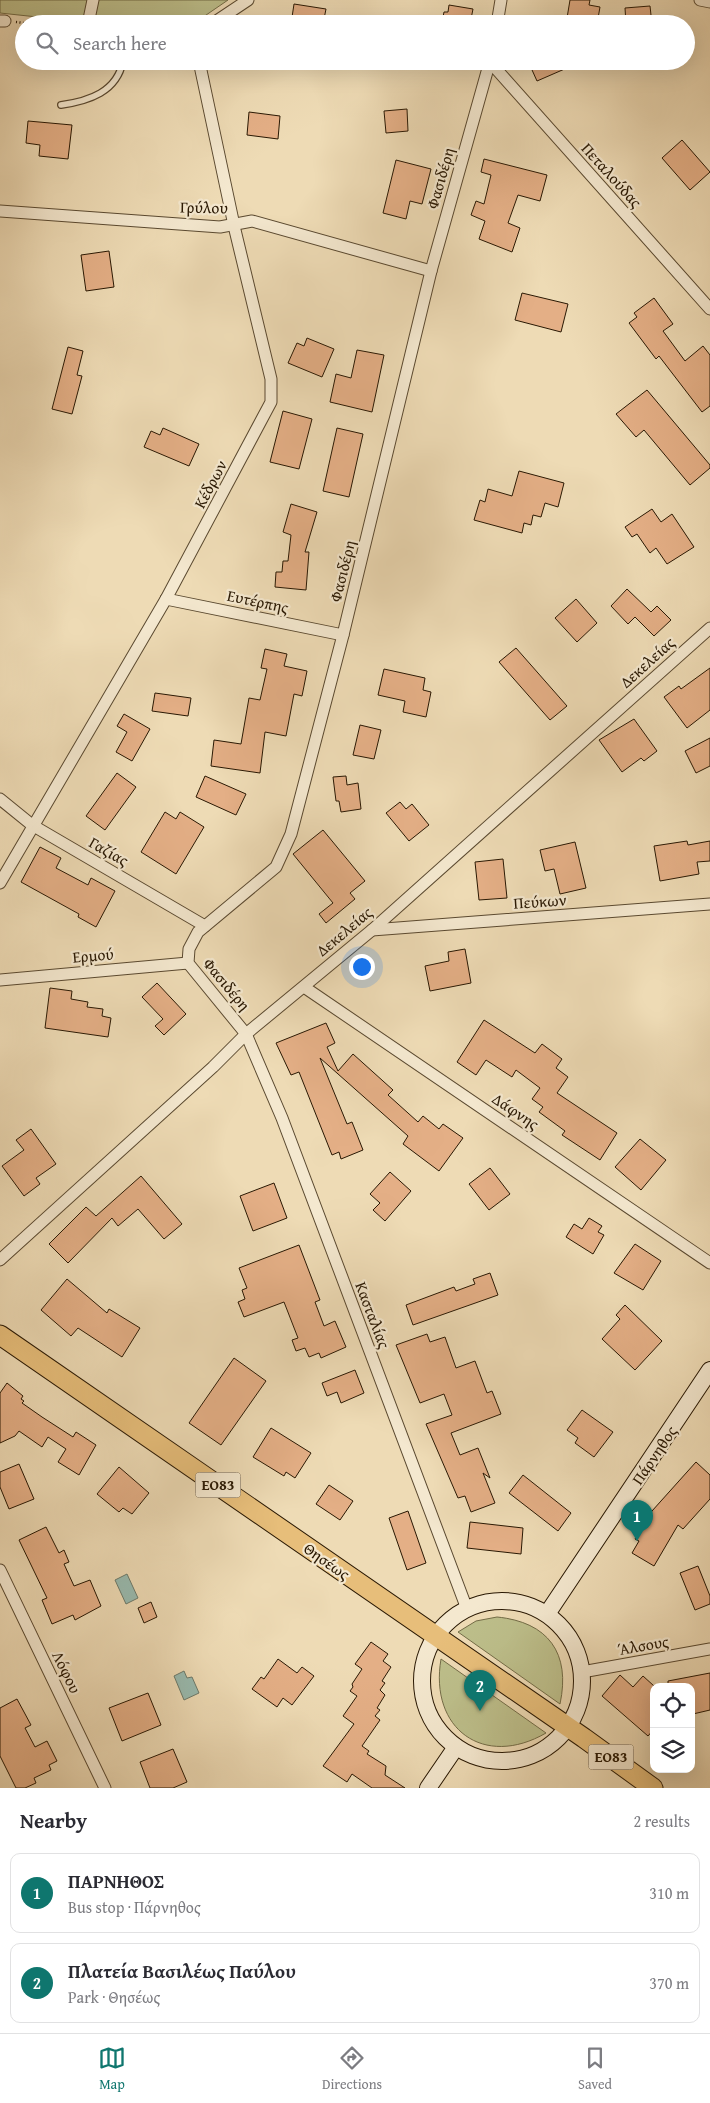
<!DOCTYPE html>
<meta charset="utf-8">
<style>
body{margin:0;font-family:"Gentium Book Plus",serif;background:#f7f7f7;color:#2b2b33}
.controls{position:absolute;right:15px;bottom:15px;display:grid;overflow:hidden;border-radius:10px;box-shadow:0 5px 20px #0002}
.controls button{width:45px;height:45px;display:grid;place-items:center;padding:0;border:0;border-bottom:1px solid #e1e1e2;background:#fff;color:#2b2b33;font:25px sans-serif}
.you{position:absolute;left:361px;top:966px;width:18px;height:18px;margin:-12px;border:4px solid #fff;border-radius:50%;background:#1a73e8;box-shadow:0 0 0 8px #1a73e833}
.badge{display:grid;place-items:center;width:32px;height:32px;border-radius:50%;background:#0f766e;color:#fff;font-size:16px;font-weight:700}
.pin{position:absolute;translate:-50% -41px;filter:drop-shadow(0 1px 2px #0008)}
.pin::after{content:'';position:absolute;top:26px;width:18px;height:15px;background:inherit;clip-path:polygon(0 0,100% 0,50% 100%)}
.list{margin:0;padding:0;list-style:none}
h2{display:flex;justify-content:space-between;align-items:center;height:65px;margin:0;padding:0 20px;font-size:21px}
h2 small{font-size:16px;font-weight:400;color:#7c7c81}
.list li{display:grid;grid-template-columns:32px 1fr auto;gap:15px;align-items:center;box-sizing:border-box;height:80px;margin:0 10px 10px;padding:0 10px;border:1px solid #e1e1e2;border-radius:10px}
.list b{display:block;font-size:19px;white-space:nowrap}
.list p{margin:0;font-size:16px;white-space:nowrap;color:#7c7c81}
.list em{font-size:16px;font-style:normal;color:#7c7c81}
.icon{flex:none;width:28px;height:28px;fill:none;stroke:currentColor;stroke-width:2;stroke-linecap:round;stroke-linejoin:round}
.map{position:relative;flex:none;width:710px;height:1788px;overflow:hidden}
.search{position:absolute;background:#fff;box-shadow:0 5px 20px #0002;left:15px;right:15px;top:15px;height:55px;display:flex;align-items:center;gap:12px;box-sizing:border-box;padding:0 18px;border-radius:28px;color:#7c7c81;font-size:19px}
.sheet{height:245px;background:#fff}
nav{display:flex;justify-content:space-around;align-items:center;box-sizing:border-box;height:70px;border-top:1px solid #e1e1e2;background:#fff;font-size:14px;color:#7c7c81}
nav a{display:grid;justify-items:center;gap:2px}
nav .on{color:#0f766e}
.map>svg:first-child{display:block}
.green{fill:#bdbf8b;stroke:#736c47}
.water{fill:#99bbb0;stroke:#6c7a6b}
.building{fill:#e4af86;stroke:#291803}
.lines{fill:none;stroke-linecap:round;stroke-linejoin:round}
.lane-casing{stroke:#5a4930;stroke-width:8}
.street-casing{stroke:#5a4930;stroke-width:13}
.secondary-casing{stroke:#291803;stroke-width:18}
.primary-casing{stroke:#291803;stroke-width:21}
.path{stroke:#291803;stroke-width:2.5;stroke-dasharray:1 2.5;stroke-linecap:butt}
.lane{stroke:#f4e8cf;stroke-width:5.5}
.street{stroke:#f4e8cf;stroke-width:11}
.secondary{stroke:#f4e8cf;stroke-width:16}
.primary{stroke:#e7be7a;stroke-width:19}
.labels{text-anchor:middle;stroke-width:4.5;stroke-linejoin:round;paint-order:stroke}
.shield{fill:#f4e8cf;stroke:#665640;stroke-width:1}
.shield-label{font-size:15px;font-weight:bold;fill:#291803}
.street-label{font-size:16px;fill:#291803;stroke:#f4e8cf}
</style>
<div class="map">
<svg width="710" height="1788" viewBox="0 0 710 1788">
<rect width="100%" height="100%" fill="#eedbb5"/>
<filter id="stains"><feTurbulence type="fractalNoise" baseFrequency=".004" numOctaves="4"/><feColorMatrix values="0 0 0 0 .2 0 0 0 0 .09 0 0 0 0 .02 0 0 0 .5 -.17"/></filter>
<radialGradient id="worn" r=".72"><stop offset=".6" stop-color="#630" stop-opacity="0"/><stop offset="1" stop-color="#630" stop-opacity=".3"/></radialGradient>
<!-- green -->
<g class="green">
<path d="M0,0H228L193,24H103L0,13Z"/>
<path d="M497,1617C548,1622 571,1653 560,1704L458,1632L476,1621Z"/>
<path d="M441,1659L546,1733C484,1769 429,1729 441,1659Z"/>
</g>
<!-- water -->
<g class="water">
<path d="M127,1574L138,1598L126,1604L115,1580Z"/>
<path d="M184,1671L187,1678L192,1677L199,1693L184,1700L174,1676Z"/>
</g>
<!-- building -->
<g class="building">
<path d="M570,0H590L589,5L600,7L597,24H566Z"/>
<path d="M294,4L326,9L323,24H291Z"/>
<path d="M449,5L473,9L470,24L442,22L444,12H448Z"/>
<path d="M650,6L652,24H626L625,8Z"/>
<path d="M528,61H583L537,81Z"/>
<path d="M407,109L408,131L386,133L384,111Z"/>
<path d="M249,112L280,116L278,139L247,135Z"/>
<path d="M28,121L72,125L68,159L39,156L40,145L26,143Z"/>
<path d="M682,140L710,172L690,190L662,158Z"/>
<path d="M484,159L547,175L540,201L518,195L508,223L520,228L512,252L479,239L485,221L471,215L476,201L484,204L491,175L481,172Z"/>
<path d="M396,160L431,169L422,204L410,201L406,219L383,213Z"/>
<path d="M109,251L114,287L86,291L81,255Z"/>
<path d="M522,293L568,304L561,332L515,320Z"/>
<path d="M654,298L673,324L663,331L685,361L703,346L710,355V406L702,412L659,356L656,359L629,323L637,317L634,313Z"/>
<path d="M307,338L334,349L322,377L288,363L297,343L304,346Z"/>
<path d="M68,347L83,351L77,375L82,376L72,414L52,409Z"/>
<path d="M357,350L384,355L372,412L330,402L336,374L351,378Z"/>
<path d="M647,390L710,465V468L690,485L644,430L636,437L616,414Z"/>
<path d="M283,411L312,419L299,469L270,462Z"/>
<path d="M163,428L199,444L189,466L144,447L151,431L160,435Z"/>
<path d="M337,428L363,434L349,497L323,491Z"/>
<path d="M519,471L564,483L558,507L545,503L541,517L533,515L531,525L524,523L522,533L474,520L480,500L485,502L488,489L512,496Z"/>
<path d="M291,504L317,512L305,552H309L306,590L275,587L276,572H282L283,561H288L291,535L283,532Z"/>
<path d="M652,509L661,522L672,514L694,547L667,564L656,548L650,553L637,534L632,537L625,527Z"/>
<path d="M627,589L651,612L657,606L671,620L654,636L635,617L628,624L611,606Z"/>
<path d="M576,599L597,623L577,642L555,618Z"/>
<path d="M516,648L567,706L550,720L499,662Z"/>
<path d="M265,649L287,654L284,666L307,671L302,696L294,694L286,736L265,732L260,773L211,766L214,740L241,744L249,698L260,700L267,669L261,668Z"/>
<path d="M710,668V710L687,728L664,697L679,686L681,689Z"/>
<path d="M384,669L425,678L423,690L431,692L426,717L403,712L405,701L378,695Z"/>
<path d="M155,693L191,698L188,716L152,711Z"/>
<path d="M124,714L150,729L132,761L116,752L127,732L117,726Z"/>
<path d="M634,719L657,751L644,761L641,758L622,772L599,740Z"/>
<path d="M360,725L381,730L374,759L353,755Z"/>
<path d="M710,738V766L696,773L685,751Z"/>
<path d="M117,773L136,787L105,830L86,816Z"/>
<path d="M205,776L246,794L236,815L196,797Z"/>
<path d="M346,776L347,785L358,783L361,809L341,812L339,801H336L333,777Z"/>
<path d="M400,802L406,809L412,804L429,825L409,841L386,813Z"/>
<path d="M165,812L176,819L180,812L204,827L176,874L141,852Z"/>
<path d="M323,830L365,881L350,893L355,899L326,923L319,914L333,903L293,854Z"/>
<path d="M687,841L688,845L710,841V861L697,862L699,874L660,881L654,846Z"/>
<path d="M575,842L586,888L560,894L554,869L545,871L540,850Z"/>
<path d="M40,847L61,858L56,868L88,885L91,878L115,891L96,927L78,917L79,914L21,882Z"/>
<path d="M503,859L507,898L479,900L475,862Z"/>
<path d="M465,949L471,983L430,991L425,966L449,961L448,952Z"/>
<path d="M157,983L186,1014L164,1035L155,1026L163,1019L142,997Z"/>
<path d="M50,988L72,991L71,999L88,1002L87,1007L103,1009L102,1016L111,1018L108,1037L45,1028Z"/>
<path d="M484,1020L535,1053L542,1044L562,1059L556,1068L568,1077L557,1093L617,1133L600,1160L562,1135L565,1131L539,1112L543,1107L532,1099L540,1088L516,1070L512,1077L486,1060L476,1075L457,1062Z"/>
<path d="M326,1023L335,1043L327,1047L338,1071L353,1054L393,1090L388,1095L418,1122L423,1116L439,1129L443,1124L463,1138L439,1171L403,1144L408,1136L320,1058L347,1124L352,1122L363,1150L341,1159L339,1152L332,1155L299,1072L291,1075L276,1043Z"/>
<path d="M31,1129L56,1164L36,1178L40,1184L24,1196L2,1166L24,1150L16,1140Z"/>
<path d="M640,1139L666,1160L641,1190L615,1167Z"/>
<path d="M490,1168L510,1194L489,1210L469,1184Z"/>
<path d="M390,1172L411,1191L385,1221L373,1210L380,1203L370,1194Z"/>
<path d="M141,1176L182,1224L164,1239L138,1209L118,1226L112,1218L68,1263L49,1244L86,1207L96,1216Z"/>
<path d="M274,1183L287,1218L253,1231L240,1196Z"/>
<path d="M589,1218L602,1226L598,1232L604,1235L593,1254L566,1237L574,1224L582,1229Z"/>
<path d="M635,1244L661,1261L643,1290L614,1273Z"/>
<path d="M299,1245L320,1300L315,1302L324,1326L335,1321L346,1347L321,1358L319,1353L309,1357L305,1348L296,1351L292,1340L298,1338L284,1302L244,1317L238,1302L245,1299L242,1290L247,1288L239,1268Z"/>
<path d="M490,1273L498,1295L413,1325L406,1305L454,1287L456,1291L475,1284L473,1279Z"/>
<path d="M67,1279L107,1313L109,1309L140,1328L122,1357L78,1328L71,1336L41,1310Z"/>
<path d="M625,1305L662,1341L635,1370L602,1339L620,1319L616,1315Z"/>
<path d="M427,1334L430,1342L445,1337L456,1368L475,1361L487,1393L492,1391L501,1414L451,1433L460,1455L478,1448L490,1478L483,1473L495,1503L471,1512L465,1496L458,1498L426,1424L452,1415L444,1394L420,1403L396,1345Z"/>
<path d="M234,1358L266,1381L221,1445L189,1423Z"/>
<path d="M355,1370L364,1393L341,1403L337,1392L327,1396L322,1383Z"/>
<path d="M7,1383L23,1396L21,1399L24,1401L22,1403L42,1417L73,1437L76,1432L96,1445L79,1475L58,1462L66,1449L48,1437L42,1447L19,1431L15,1436L0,1443V1393Z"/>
<path d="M582,1410L613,1432L594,1457L575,1443L578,1438L567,1430Z"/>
<path d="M271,1428L311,1453L295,1478L286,1472L284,1476L253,1457Z"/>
<path d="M696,1462L710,1475V1499L683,1529L678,1525L654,1566L632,1553L639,1541L635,1539L652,1511Z"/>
<path d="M19,1464L34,1499L9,1509L0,1487V1472Z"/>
<path d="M119,1467L149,1493L132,1514L123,1508L119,1512L97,1494Z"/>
<path d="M523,1475L571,1513L558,1531L509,1493Z"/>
<path d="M329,1485L353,1501L340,1520L316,1504Z"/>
<path d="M408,1511L426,1563L407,1570L389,1518Z"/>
<path d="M470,1522L523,1528L521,1554L467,1548Z"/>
<path d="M46,1527L59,1553L64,1550L69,1562L64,1564L74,1586L90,1580L101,1606L75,1620L73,1615L52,1624L42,1600L47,1598L19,1540Z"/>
<path d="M698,1566L710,1596V1604L695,1610L680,1573Z"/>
<path d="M151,1602L157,1617L144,1623L138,1608Z"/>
<path d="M371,1642L388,1654L383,1661L391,1667L382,1681L385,1683L380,1690L385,1695L377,1708L380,1710L375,1716L380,1720L362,1746L369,1751L367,1754L386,1766L385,1775L405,1788H372L352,1774L347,1782L323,1766L354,1724L343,1716L357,1696L350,1691L353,1687L352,1684L362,1669L355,1664Z"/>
<path d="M278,1659L297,1673L302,1667L314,1676L292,1705L283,1698L277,1707L252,1689L261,1677L264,1679Z"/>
<path d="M710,1673V1710L693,1714L691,1687H668V1681Z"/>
<path d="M620,1675L633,1687L643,1676L654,1686V1729L648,1736L602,1696Z"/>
<path d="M148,1693L161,1725L122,1741L109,1708Z"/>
<path d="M17,1699L31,1725L25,1728L35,1747L47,1741L57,1761L49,1765L51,1770L34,1778L36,1783L25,1788H16L0,1756V1708Z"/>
<path d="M173,1749L187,1782L173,1788H150L140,1762Z"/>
</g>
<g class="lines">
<!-- lane casing -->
<g class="lane-casing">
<path id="lane" d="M61,105C89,101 117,92 123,61"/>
</g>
<!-- street casing -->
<g class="street-casing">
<g id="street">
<path d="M700,0L710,2"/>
<path d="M0,21H5"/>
<path d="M88,24L93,0"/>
<path d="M212,24L248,0"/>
<path d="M497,24L501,0"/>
<path d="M490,62L710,309"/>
<path d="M0,211L220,227L252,221L431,271"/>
<path d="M166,599L343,635"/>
<path d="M0,799L32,825L205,926"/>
<path d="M0,883L166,599L271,402V379L235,230L199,61"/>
<path d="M372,930L710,904"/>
<path d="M0,980L188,963"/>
<path d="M304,987L710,1263"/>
<path d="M0,1260L213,1067L246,1034L372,930L710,628"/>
<path d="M0,1570L105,1788"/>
<path d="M467,1609L282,1118L246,1034L188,963L189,949L198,932L276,867L291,834L343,635L431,271L490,61"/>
<path d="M582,1672L710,1649"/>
</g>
</g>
<!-- secondary casing -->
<g class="secondary-casing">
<g id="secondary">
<circle cx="502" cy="1681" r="80"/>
<path d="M547,1614L710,1370"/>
<path d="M428,1788L456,1747"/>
</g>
</g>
<!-- primary casing -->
<g class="primary-casing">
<path id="primary" d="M0,1335L584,1738L653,1788"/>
</g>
<!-- path -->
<path class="path" d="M16,22L32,24"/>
<!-- lane -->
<use href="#lane" class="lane"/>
<!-- street -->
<use href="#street" class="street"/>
<!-- secondary -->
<use href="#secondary" class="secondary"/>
<!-- primary -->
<use href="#primary" class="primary"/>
</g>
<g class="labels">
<!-- shield labels -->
<g class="shield">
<rect x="195.5" y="1472.5" width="45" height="25" rx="4"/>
<rect x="588.5" y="1744.5" width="45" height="25" rx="4"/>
</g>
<g class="shield-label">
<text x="218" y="1490">ΕΟ83</text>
<text x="611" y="1762">ΕΟ83</text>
</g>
<!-- street labels -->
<g class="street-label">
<text transform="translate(612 175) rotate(48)" y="6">Πεταλούδας</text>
<text transform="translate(440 178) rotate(-74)" y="6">Φασιδέρη</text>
<text transform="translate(204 207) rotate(1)" y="6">Γρύλου</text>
<text transform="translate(210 484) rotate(-62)" y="6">Κέδρων</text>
<text transform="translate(342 571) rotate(-76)" y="6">Φασιδέρη</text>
<text transform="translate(258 601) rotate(12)" y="6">Ευτέρπης</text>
<text transform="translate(647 662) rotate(-42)" y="6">Δεκελείας</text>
<text transform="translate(109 851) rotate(30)" y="6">Γαζίας</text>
<text transform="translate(540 901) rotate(-4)" y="6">Πεύκων</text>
<text transform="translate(344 931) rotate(-40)" y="6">Δεκελείας</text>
<text transform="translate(93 955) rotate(-5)" y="6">Ερμού</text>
<text transform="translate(227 984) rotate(50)" y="6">Φασιδέρη</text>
<text transform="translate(516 1111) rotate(34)" y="6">Δάφνης</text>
<text transform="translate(373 1315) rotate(69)" y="6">Κασταλίας</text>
<text transform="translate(654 1455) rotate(-56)" y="6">Πάρνηθος</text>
<text transform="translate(327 1561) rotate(35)" y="6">Θησέως</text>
<text transform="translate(643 1645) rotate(-10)" y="6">Άλσους</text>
<text transform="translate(67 1672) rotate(64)" y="6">Λόφου</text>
</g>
</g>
<rect width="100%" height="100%" filter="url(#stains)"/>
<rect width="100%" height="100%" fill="url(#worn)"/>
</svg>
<div class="controls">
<button><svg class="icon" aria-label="locate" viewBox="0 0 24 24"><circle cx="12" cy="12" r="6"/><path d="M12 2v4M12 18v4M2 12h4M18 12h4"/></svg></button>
<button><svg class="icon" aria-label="layers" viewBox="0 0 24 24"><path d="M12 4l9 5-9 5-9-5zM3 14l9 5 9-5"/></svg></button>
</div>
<div class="you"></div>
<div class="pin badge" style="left:637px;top:1541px">1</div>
<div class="pin badge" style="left:480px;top:1711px">2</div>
<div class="search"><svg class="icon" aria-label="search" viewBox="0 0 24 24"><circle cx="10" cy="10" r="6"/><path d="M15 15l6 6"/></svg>Search here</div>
</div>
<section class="sheet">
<h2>Nearby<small>2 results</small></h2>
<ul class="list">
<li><span class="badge">1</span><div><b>ΠΑΡΝΗΘΟΣ</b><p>Bus stop · Πάρνηθος</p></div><em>310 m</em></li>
<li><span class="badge">2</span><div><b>Πλατεία Βασιλέως Παύλου</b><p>Park · Θησέως</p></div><em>370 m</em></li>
</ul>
</section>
<nav>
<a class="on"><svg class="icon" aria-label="map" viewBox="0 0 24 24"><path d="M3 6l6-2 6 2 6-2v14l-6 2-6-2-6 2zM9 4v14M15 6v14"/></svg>Map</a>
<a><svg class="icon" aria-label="directions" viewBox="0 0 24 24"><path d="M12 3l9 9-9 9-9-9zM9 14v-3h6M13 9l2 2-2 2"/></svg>Directions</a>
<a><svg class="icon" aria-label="saved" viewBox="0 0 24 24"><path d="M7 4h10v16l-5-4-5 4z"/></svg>Saved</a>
</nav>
